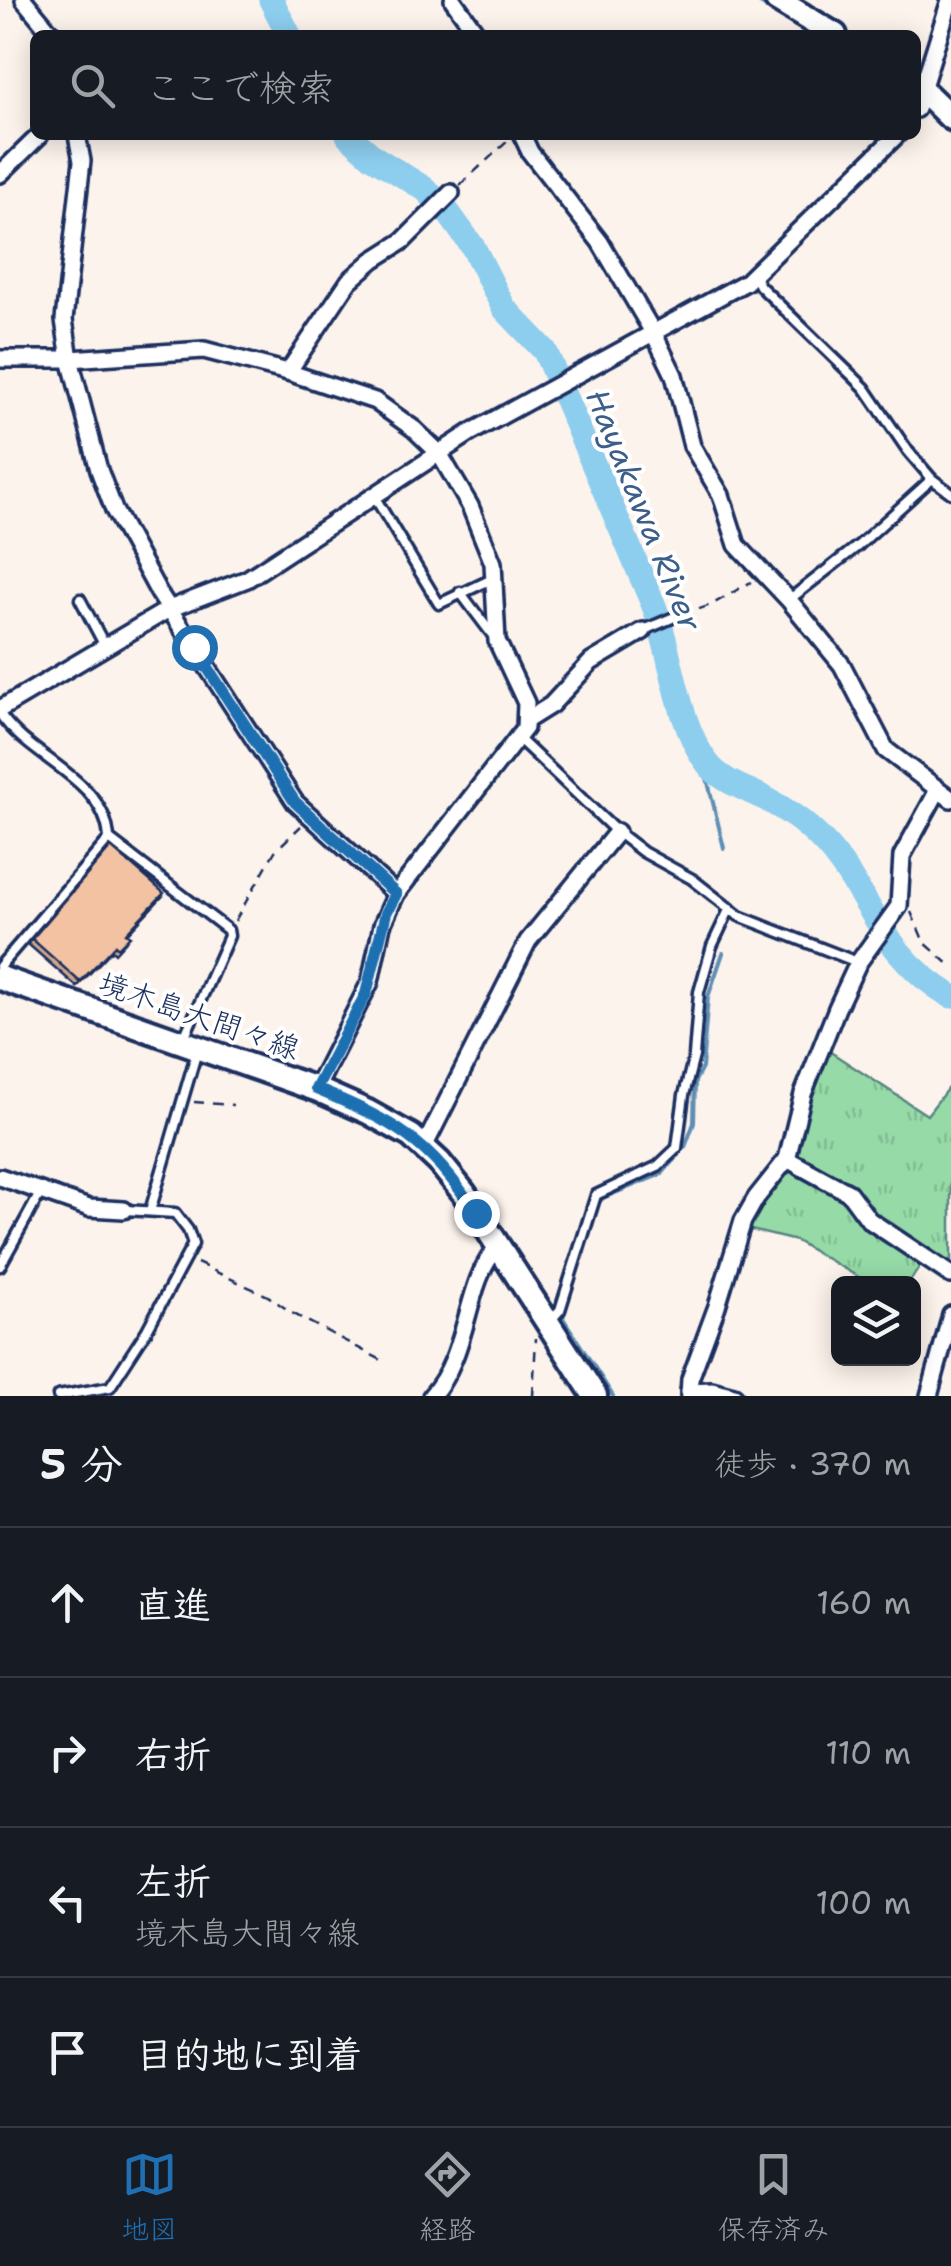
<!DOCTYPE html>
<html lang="ja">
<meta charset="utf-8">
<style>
body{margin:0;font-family:"Shantell Sans","Klee One",sans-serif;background:#20242c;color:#f1f3f6}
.controls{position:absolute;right:30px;bottom:30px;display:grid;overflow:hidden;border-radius:15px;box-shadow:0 5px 25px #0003}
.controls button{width:90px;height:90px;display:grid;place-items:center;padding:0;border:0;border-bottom:2px solid #363941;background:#171b24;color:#f1f3f6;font:50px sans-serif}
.stop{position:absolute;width:30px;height:30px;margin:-22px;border:8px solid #1f6fb2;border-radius:50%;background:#fff}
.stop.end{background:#1f6fb2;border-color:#fff;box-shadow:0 2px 10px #0008}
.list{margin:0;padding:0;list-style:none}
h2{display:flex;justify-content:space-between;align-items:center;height:130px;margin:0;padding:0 40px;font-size:42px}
h2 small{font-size:32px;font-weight:400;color:#9ea1a6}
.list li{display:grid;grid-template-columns:65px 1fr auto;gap:30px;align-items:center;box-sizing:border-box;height:150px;padding:0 40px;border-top:2px solid #363941}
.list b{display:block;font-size:38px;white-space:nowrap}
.list p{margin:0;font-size:32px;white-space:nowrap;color:#9ea1a6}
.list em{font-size:32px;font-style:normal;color:#9ea1a6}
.icon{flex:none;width:55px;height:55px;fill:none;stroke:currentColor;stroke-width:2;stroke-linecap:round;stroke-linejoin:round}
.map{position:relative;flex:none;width:951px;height:1396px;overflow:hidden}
.search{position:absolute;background:#171b24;box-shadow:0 5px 25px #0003;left:30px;right:30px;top:30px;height:110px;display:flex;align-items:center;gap:25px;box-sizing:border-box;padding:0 35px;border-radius:15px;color:#9ea1a6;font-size:38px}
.sheet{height:730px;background:#171b24}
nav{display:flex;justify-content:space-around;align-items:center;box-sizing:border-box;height:140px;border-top:2px solid #363941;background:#171b24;font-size:28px;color:#9ea1a6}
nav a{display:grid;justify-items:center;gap:5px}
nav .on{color:#1f6fb2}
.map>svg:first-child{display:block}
.park{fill:url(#park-tufts);stroke:#588582;stroke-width:2.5}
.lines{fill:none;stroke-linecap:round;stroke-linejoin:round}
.stream{stroke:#5f8eb4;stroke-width:4}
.river{stroke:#8dcdee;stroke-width:25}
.lane-casing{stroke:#1b2f5e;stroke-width:15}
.street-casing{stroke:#1b2f5e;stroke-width:22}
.secondary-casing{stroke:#1b2f5e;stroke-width:30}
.path{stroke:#1b2f5e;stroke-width:2.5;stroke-dasharray:10 8;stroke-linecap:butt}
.lane{stroke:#fff;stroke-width:8}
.street{stroke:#fff;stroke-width:15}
.secondary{stroke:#fff;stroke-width:22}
.wall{fill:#d0a78b;stroke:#1b2f5e;stroke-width:2.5}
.building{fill:#f2c2a2;stroke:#1b2f5e;stroke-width:2.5}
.route{stroke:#1f6fb2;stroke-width:12}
.labels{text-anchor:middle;stroke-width:8;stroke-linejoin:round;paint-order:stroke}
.street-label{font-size:30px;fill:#1b2f5e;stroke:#fff}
.water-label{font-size:32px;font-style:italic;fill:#3d5e89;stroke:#fff}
</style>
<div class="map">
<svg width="951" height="1396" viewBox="0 0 951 1396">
<defs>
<pattern id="park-tufts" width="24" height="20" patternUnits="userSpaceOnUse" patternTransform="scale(2.5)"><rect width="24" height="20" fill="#96dba7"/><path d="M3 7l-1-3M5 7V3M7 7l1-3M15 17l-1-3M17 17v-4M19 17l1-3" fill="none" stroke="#81bc92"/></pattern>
</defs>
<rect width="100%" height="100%" fill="#fcf3ec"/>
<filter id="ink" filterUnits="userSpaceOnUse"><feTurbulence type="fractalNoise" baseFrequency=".01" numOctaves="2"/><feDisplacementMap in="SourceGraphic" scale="20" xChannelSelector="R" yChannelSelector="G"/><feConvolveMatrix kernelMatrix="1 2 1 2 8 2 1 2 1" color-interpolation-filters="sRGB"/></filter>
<g filter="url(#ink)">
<!-- park -->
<g class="park">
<path d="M829,1051L927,1115L951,1084V1268L876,1218L849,1184L794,1155L808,1101Z"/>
<path d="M788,1168L844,1195L922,1263L909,1283H869L796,1241L747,1229L760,1204Z"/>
</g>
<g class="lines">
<!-- stream -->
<g class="stream">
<path d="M755,0L788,20"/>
<path d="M940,123L951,134"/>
<path d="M707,763L706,774L724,848"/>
<path d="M613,1396L563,1318L597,1205L603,1198L662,1174L685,1147L694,1123L695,1081L702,1068L708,997L723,953"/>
</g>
<!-- river -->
<g class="river">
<path d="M271,0L289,35"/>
<path d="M348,135L373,157L425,189L447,211L473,247L504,308L545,351L654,606C672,653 677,725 708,764C722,782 747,789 766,799C781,807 798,818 810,829C869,881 874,952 951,996"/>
</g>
<!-- lane casing -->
<g class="lane-casing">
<g id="lane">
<path d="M755,276L760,286L865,388L908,451L932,479"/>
<path d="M374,496L439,604L492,579"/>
<path d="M460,592L494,637"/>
<path d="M80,599L105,646"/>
<path d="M790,599L859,545L932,479L951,493"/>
<path d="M644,630L672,618"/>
<path d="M0,714C31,760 106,779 109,839L0,966"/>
<path d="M519,739L617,832L643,852L692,879L739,916L857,962"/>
<path d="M109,839L228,930L229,936L183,1040"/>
<path d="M150,1211L197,1051"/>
<path d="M0,1266L42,1190"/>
<path d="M549,1322L560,1310L596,1195L658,1166L677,1148L684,1095L694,1056L699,992L712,946L730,908"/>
<path d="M58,1396L110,1387L147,1330L193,1244L188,1230L175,1213L125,1210"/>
</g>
</g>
<!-- street casing -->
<g class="street-casing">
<g id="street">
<path d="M24,0L53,35"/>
<path d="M453,0L478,35"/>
<path d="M916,109L950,0"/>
<path d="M77,135L82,161L64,320L70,359L99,470L114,510L159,593L295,802L396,894"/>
<path d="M522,135L530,152L600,242L654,334L674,375L692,446L721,495L737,545L789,600L842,665L886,750L951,799"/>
<path d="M0,174L40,135"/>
<path d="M0,359H70L204,350L288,372L375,401L414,429L439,453L470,506L493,563L497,641L526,703L525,728L396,894L382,925L370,982L316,1089"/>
<path d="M288,372L349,281L373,260L403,241L451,193"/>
<path d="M0,709L169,609L247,579L470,433L746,282L897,135"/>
<path d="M527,720L551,705L591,662L643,631"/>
<path d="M424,1147L528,941L617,832"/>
<path d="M787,1159L849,1193L869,1220L951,1275"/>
<path d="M0,1177L89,1208L124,1210"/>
<path d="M689,1391L712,1390L734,1396"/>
<path d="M431,1396C470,1355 465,1278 498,1248"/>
<path d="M689,1396L690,1379L717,1306L743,1221L756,1198L787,1159L803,1094L837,1008L858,963L899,906L902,856L938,790"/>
<path d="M929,1396L951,1315"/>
</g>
</g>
<!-- secondary casing -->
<g class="secondary-casing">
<g id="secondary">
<path d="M777,0L835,35"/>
<path d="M916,84L951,118"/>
<path d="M0,978L316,1089L368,1112L411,1136L439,1162L464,1193L595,1396"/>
</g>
</g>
<!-- path -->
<g class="path">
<path d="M460,185L510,139"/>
<path d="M682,615L711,605L751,582"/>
<path d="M911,912L924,942L951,966"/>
<path d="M235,921L275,851L301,826"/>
<path d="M194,1102L233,1105"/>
<path d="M197,1263L268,1296L292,1313L387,1363"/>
<path d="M533,1396L536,1338"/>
</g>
<!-- lane -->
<use href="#lane" class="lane"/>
<!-- street -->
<use href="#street" class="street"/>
<!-- secondary -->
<use href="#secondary" class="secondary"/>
</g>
<!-- wall -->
<path class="wall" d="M161,898L127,934L126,941L115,953L112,950L77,987L28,944L32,939Z"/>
<!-- building -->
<path class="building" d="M111,847L164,893L126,933L130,936L118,948L115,945L80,982L32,939Z"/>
</g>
<g class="lines" filter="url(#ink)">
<!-- route -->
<path class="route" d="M194,647L295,802L396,894L386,913L366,994L316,1089C393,1121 430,1141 476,1213"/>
</g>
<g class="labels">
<!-- street labels -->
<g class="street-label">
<text transform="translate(199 1016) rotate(19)" y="10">境木島大間々線</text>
</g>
<!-- water labels -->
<g class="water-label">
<text transform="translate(644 510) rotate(68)" y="11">Hayakawa River</text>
</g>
</g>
</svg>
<div class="controls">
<button><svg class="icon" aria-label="layers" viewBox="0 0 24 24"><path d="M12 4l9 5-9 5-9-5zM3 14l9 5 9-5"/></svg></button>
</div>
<div class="stop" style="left:194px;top:647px"></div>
<div class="stop end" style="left:476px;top:1213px"></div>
<div class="search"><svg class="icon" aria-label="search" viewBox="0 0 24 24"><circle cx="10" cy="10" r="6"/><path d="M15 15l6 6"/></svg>ここで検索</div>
</div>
<section class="sheet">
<h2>5 分<small>徒歩 · 370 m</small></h2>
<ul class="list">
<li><svg class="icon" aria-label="ahead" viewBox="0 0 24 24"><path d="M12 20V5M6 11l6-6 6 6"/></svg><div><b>直進</b></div><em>160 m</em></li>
<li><svg class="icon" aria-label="right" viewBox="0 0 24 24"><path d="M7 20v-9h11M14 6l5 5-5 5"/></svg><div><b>右折</b></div><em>110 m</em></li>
<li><svg class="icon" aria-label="left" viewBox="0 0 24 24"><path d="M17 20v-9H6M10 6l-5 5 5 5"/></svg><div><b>左折</b><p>境木島大間々線</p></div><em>100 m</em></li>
<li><svg class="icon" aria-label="arrive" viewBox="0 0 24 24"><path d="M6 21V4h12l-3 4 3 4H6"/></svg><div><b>目的地に到着</b></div></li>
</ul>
</section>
<nav>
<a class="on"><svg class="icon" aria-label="map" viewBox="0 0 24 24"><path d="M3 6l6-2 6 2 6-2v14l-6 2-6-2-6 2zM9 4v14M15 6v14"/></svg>地図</a>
<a><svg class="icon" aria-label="directions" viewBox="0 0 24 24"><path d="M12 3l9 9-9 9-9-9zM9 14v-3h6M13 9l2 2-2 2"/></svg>経路</a>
<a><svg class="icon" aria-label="saved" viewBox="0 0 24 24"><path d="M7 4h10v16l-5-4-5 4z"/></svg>保存済み</a>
</nav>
